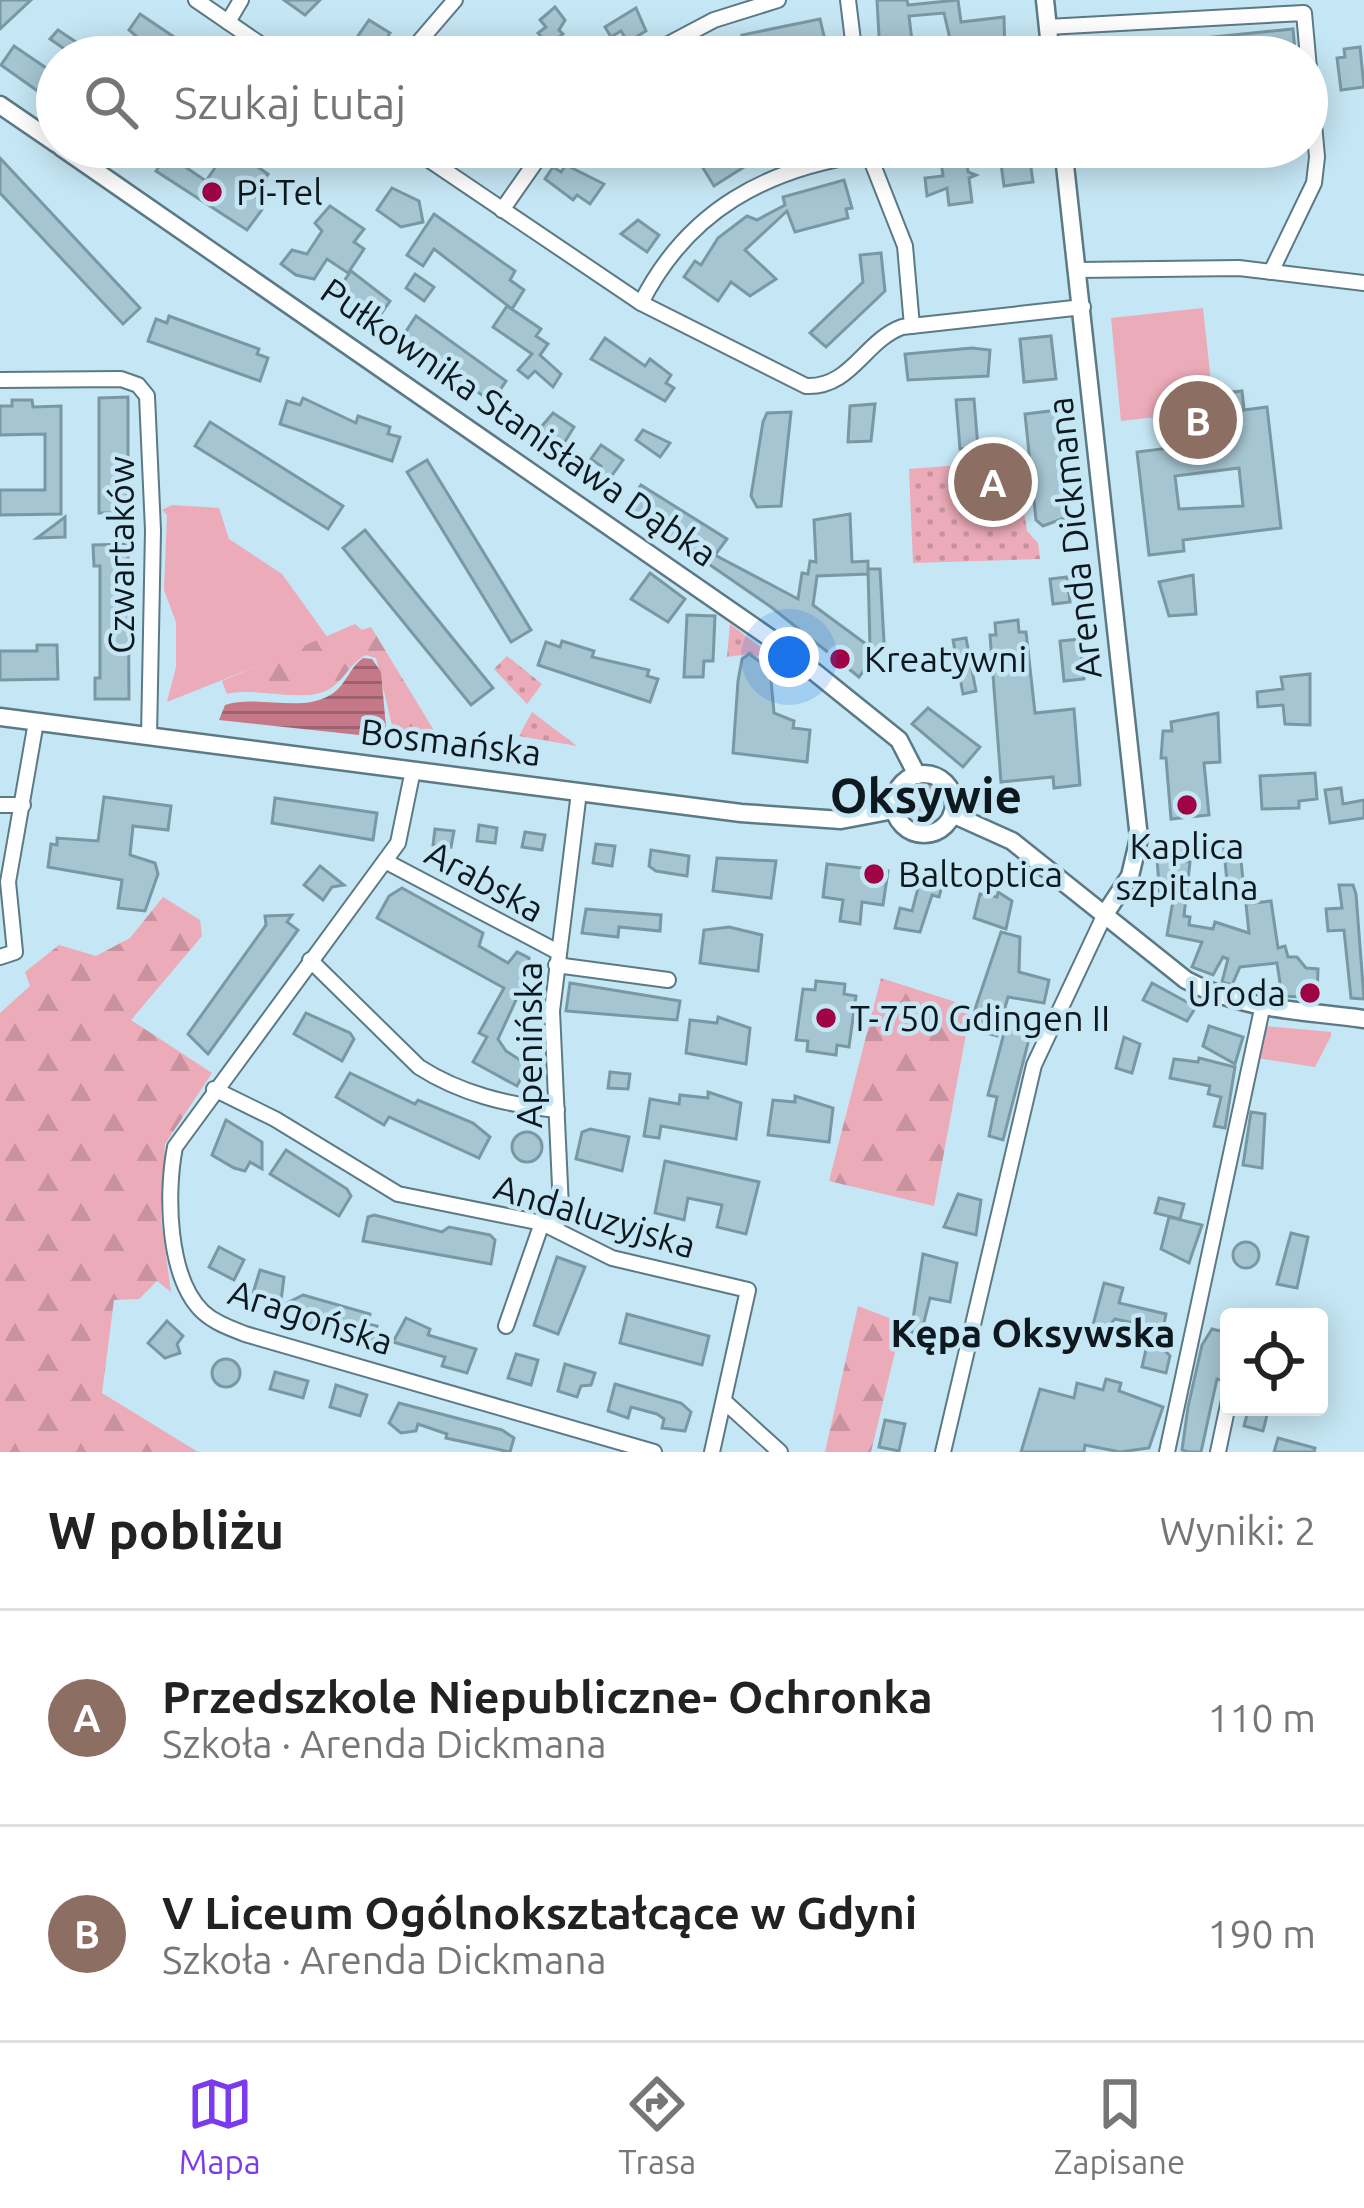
<!DOCTYPE html>
<html lang="pl">
<meta charset="utf-8">
<style>
body{margin:0;font-family:Ubuntu,sans-serif;background:#f6f6f6;color:#222}
.controls{position:absolute;right:36px;bottom:36px;display:grid;overflow:hidden;border-radius:12px;box-shadow:0 6px 30px #0003}
.controls button{width:108px;height:108px;display:grid;place-items:center;padding:0;border:0;border-bottom:3px solid #e0e0e0;background:#fff;color:#222;font:60px sans-serif}
.you{position:absolute;left:789px;top:657px;width:42px;height:42px;margin:-30px;border:9px solid #fff;border-radius:50%;background:#1a73e8;box-shadow:0 0 0 18px #1a73e833}
.badge{display:grid;place-items:center;width:78px;height:78px;border-radius:50%;background:#7c3aed;color:#fff;font-size:39px;font-weight:700}
.pin{position:absolute;translate:-50% -50%;border:6px solid #fff;box-shadow:0 3px 12px #0006}
.list{margin:0;padding:0;list-style:none}
h2{display:flex;justify-content:space-between;align-items:center;height:156px;margin:0;padding:0 48px;font-size:51px}
h2 small{font-size:39px;font-weight:400;color:#767676}
.list li{display:grid;grid-template-columns:78px 1fr auto;gap:36px;align-items:center;box-sizing:border-box;height:216px;padding:0 48px;border-top:3px solid #e0e0e0}
.list b{display:block;font-size:45px;white-space:nowrap}
.list p{margin:0;font-size:39px;white-space:nowrap;color:#767676}
.list em{font-size:39px;font-style:normal;color:#767676}
.icon{flex:none;width:66px;height:66px;fill:none;stroke:currentColor;stroke-width:2;stroke-linecap:round;stroke-linejoin:round}
.map{position:relative;flex:none;width:1364px;height:1452px;overflow:hidden}
.search{position:absolute;background:#fff;box-shadow:0 6px 30px #0003;left:36px;right:36px;top:36px;height:132px;display:flex;align-items:center;gap:30px;box-sizing:border-box;padding:0 42px;border-radius:66px;color:#767676;font-size:45px}
.sheet{height:588px;background:#fff}
nav{display:flex;justify-content:space-around;align-items:center;box-sizing:border-box;height:168px;border-top:3px solid #e0e0e0;background:#fff;font-size:33px;color:#767676}
nav a{display:grid;justify-items:center;gap:6px}
nav .on{color:#7c3aed}
.map>svg:first-child{display:block}
.grass{fill:#ebabb8}
.forest{fill:url(#forest-firs)}
.park{fill:url(#park-dots)}
.water{fill:url(#water-rules)}
.building{fill:#a5c5d2;stroke:#7998a4;stroke-width:3;fill-rule:evenodd}
.lines{fill:none;stroke-linecap:round;stroke-linejoin:round}
.minor-casing{stroke:#5c7a86;stroke-width:18}
.tertiary-casing{stroke:#5c7a86;stroke-width:21}
.minor{stroke:#fff;stroke-width:14}
.tertiary{stroke:#fff;stroke-width:16}
.poi-dot{fill:#9f0346;stroke:#c5e6f4;stroke-width:4.5}
.labels{text-anchor:middle;stroke-width:9;stroke-linejoin:round;paint-order:stroke}
.poi-label{font-size:36px;fill:#0d191e;stroke:#c5e6f4;text-anchor:start}
.street-label{font-size:36px;fill:#0d191e;stroke:#c5e6f4}
.neighbourhood-label{font-size:39px;font-weight:bold;fill:#0d191e;stroke:#c5e6f4}
.district-label{font-size:48px;font-weight:bold;fill:#0d191e;stroke:#c5e6f4}
</style>
<div class="map">
<svg width="1364" height="1452" viewBox="0 0 1364 1452">
<defs>
<pattern id="forest-firs" width="22" height="20" patternUnits="userSpaceOnUse" patternTransform="scale(3)"><rect width="22" height="20" fill="#ebabb8"/><path d="M5 1l3.5 6h-7zM16 11l3.5 6h-7z" fill="#c8939e"/></pattern>
<pattern id="park-dots" width="8" height="8" patternUnits="userSpaceOnUse" patternTransform="scale(3)"><rect width="8" height="8" fill="#ebabb8"/><path d="M2 2h.1M6 6h.1" fill="none" stroke="#c8939e" stroke-width="1.8" stroke-linecap="round"/></pattern>
<pattern id="water-rules" width="6" height="5" patternUnits="userSpaceOnUse" patternTransform="scale(3)"><rect width="6" height="5" fill="#c57888"/><path d="M0 2.5h6" fill="none" stroke="#9e626f"/></pattern>
</defs>
<rect width="100%" height="100%" fill="#c5e6f4"/>
<!-- grass -->
<g class="grass">
<path d="M1203,308L1211,382L1171,386L1174,415L1121,421L1111,318Z"/>
<path d="M172,505L219,508L229,539L282,574L328,638L167,702L176,667V622L164,590L167,515L162,510Z"/>
<path d="M1265,1026L1331,1032V1036L1315,1067L1257,1058Z"/>
</g>
<!-- forest -->
<g class="forest">
<path d="M355,624L362,630L371,627L444,747L392,725L376,658L366,655C350,663 345,679 331,688C305,705 257,686 227,694L222,681Z"/>
<path d="M163,897L200,920L202,936L131,1020L212,1073L165,1144L161,1219L171,1292L157,1281L139,1299L114,1300L102,1393L198,1452H0V1013L30,986L25,972L59,945L96,956L130,938Z"/>
<path d="M881,978L971,1007L934,1206L829,1181Z"/>
<path d="M858,1306L902,1323L871,1452H825Z"/>
</g>
<!-- park -->
<g class="park">
<path d="M974,464L981,490L1020,487L1027,531L1038,543L1040,559L913,563L909,469Z"/>
<path d="M730,624L763,649L756,659L749,654L727,657Z"/>
<path d="M507,656L542,684L527,704L494,669Z"/>
<path d="M532,712L577,746L519,736Z"/>
<circle cx="924" cy="799" r="16"/>
</g>
<!-- water -->
<path class="water" d="M363,658L372,659L381,672L387,738L219,720L225,705C258,694 301,714 332,694C346,685 349,668 363,658Z"/>
<!-- building -->
<g class="building">
<path d="M0,0H31L0,29Z"/>
<path d="M284,0H320L305,15Z"/>
<path d="M877,0H907L908,5L958,0L961,22L1004,17L1005,57H984L983,48L953,52L944,13L909,16L913,49L888,52L879,36Z"/>
<path d="M555,7L565,20L559,30L563,34L549,46L538,33L546,27L540,20Z"/>
<path d="M636,8L646,31L628,42L621,31L611,37L605,27Z"/>
<path d="M140,14L177,39L172,46L189,57H160L129,30Z"/>
<path d="M820,19L829,57H816L814,41L771,51L774,57H750L742,35Z"/>
<path d="M369,20L390,33L374,57L351,46Z"/>
<path d="M1293,29L1295,52L1105,57L1104,48Z"/>
<path d="M58,30L85,48L90,41L114,57H76L50,39Z"/>
<path d="M14,46L55,74L42,94L1,65Z"/>
<path d="M1360,47L1364,87L1341,90L1337,58L1345,57L1344,49Z"/>
<path d="M143,147H171L182,155L178,162L206,181L221,159L215,155L229,147L268,174L253,195L266,204L247,230L156,171L163,161Z"/>
<path d="M703,147H721L725,153L733,149L744,167L714,186L700,163Z"/>
<path d="M939,147H965L968,172L976,175L969,178L972,202L949,205L947,188L927,196L925,178L943,176Z"/>
<path d="M1028,147L1033,182L1004,186L999,149Z"/>
<path d="M0,158L140,308L123,324L0,193Z"/>
<path d="M566,165L604,184L590,204L577,195L573,200L545,179L553,167L561,172Z"/>
<path d="M844,180L852,208L846,209L848,218L795,232L787,211L745,250L776,279L750,296L731,282L718,301L684,277L695,261L701,265L718,238L747,216L757,220L785,205L783,197Z"/>
<path d="M392,188L419,201L423,222L401,227L377,210Z"/>
<path d="M330,206L364,229L354,242L364,249L348,273L327,259L314,279L296,275L281,264L292,250L307,254L322,231L315,223Z"/>
<path d="M434,214L515,271L510,280L524,290L512,309L434,249L423,266L407,255Z"/>
<path d="M638,220L659,235L647,252L621,234Z"/>
<path d="M881,253L885,291L826,347L810,333L863,282L860,255Z"/>
<path d="M351,271L390,301L376,321L335,294Z"/>
<path d="M415,274L434,287L424,301L406,288Z"/>
<path d="M507,306L541,329L536,336L548,344L540,355L561,374L553,387L535,371L528,378L518,370L532,354L493,327Z"/>
<path d="M169,316L259,349L257,354L268,358L260,381L148,341L156,319L167,323Z"/>
<path d="M416,316L506,381L492,402L401,339Z"/>
<path d="M1051,336L1056,379L1024,382L1020,339Z"/>
<path d="M605,338L645,366L650,359L671,375L666,383L674,388L665,401L591,359Z"/>
<path d="M972,348L990,350L988,376L908,380L905,354Z"/>
<path d="M1242,391L1244,410L1267,407L1281,528L1183,540L1184,551L1149,555L1137,452L1186,446L1179,398ZM1239,468L1243,506L1179,509L1175,476Z"/>
<path d="M128,397V513H99V398Z"/>
<path d="M303,398L356,423L358,416L390,427L388,434L400,437L392,461L280,424L287,401L300,405Z"/>
<path d="M974,399L978,448L960,449L956,400Z"/>
<path d="M12,400H32L33,407L61,406V514L0,515V490H45V434L0,435V406H12Z"/>
<path d="M875,404L871,441L848,442L850,406Z"/>
<path d="M1058,410L1070,516L1043,526L1036,520L1025,414Z"/>
<path d="M791,412L781,506L757,507L751,496L763,422L767,413Z"/>
<path d="M553,413L574,427L561,448L537,432Z"/>
<path d="M210,422L343,506L328,529L195,446Z"/>
<path d="M643,430L670,443L660,457L636,440Z"/>
<path d="M601,445L623,460L608,481L596,473L601,466L591,459Z"/>
<path d="M427,460L531,630L511,642L407,472Z"/>
<path d="M641,485L727,539L715,555L798,599L802,573L808,574L810,561L816,562L814,520L850,514L852,562L868,561V574L817,576L813,605L870,647L868,569H880L884,642L859,677L771,607L626,507Z"/>
<path d="M65,517V537L37,538Z"/>
<path d="M365,530L493,688L471,705L343,548Z"/>
<path d="M128,544L129,699H95V678H100V566H94L93,545Z"/>
<path d="M650,573L685,599L668,622L631,599Z"/>
<path d="M1193,575L1196,614L1169,616L1159,582Z"/>
<path d="M1067,577L1070,602L1053,604L1050,579Z"/>
<path d="M687,615L715,616L713,661H704L703,677H684Z"/>
<path d="M1018,620L1019,632H1026L1035,713L1074,709L1080,785L1054,788L1053,777L1001,782L990,635H996L995,623Z"/>
<path d="M966,638L976,691L963,694L953,640Z"/>
<path d="M1080,639L1084,679L1064,681L1060,641Z"/>
<path d="M562,641L594,651L592,657L649,670L647,676L658,679L650,702L538,665L546,642L560,647Z"/>
<path d="M37,645H57L58,679L0,680V651H37Z"/>
<path d="M749,654L770,669L774,713L794,721L793,728L810,730L807,762L733,753L738,681L742,659Z"/>
<path d="M1310,674V725L1285,724L1283,705L1258,707L1257,692L1283,689L1281,677Z"/>
<path d="M928,708L980,747L963,767L912,724Z"/>
<path d="M1218,713L1220,762L1204,763L1209,815L1171,819L1166,758H1161L1163,731H1172L1171,722Z"/>
<path d="M1315,773L1317,799L1299,801V808L1262,809L1260,776Z"/>
<path d="M1341,788L1343,804L1364,800V818L1330,823L1325,790Z"/>
<path d="M104,797L171,806L168,830L133,826L130,855L155,863L158,874L145,911L118,908L122,880L48,867L51,844L57,845V838L98,841Z"/>
<path d="M275,798L377,813L373,840L272,823Z"/>
<path d="M479,825L497,828L495,843L477,841Z"/>
<path d="M435,829L454,831L451,847L433,845Z"/>
<path d="M525,832L545,835L542,850L522,847Z"/>
<path d="M1239,841L1244,890L1228,891L1223,842Z"/>
<path d="M596,844L615,846L612,866L593,863Z"/>
<path d="M1184,845L1185,861L1190,862L1184,916L1190,917L1189,925L1213,929L1215,922L1249,933L1246,904L1271,901L1278,948L1285,946L1288,957H1297L1306,968L1318,969L1317,998L1282,996L1277,963L1240,967L1232,985L1222,982L1228,959L1223,957L1213,975L1192,967L1202,942L1167,935L1174,895L1160,897L1156,847Z"/>
<path d="M651,850L689,856L687,876L656,871L649,866Z"/>
<path d="M717,858L776,861L771,898L713,891Z"/>
<path d="M827,864L888,871L883,905L862,902L860,924L840,921L843,900L823,897Z"/>
<path d="M320,866L344,885L332,887L323,900L304,885Z"/>
<path d="M923,869L945,875L939,897L932,895L920,932L895,928L900,908L912,911Z"/>
<path d="M1339,885H1353L1356,894L1364,999L1351,998L1344,930L1328,931L1326,909L1342,908Z"/>
<path d="M402,888L483,933L479,946L508,963L517,952L529,958L528,974L498,1039L506,1051L528,1065L517,1086L473,1062L487,1037L479,1033L504,988L377,918L389,896Z"/>
<path d="M998,892L1012,901L1006,929L974,918L980,894L997,897Z"/>
<path d="M586,909L661,915L660,931L619,927L618,937L582,933Z"/>
<path d="M292,915L287,922L298,930L208,1054L188,1034L266,925L265,916Z"/>
<path d="M729,927L762,935L758,971L700,963L704,930Z"/>
<path d="M1001,932L1020,937L1019,972L1049,980L1044,1003L1008,997L997,1036L979,1031L981,1021L972,1018Z"/>
<path d="M816,981L845,984L844,994L856,996L849,1047L837,1045L836,1055L807,1051L808,1041L796,1040L803,989L815,990Z"/>
<path d="M570,983L680,1001L677,1020L566,1011Z"/>
<path d="M1152,983L1196,1007L1187,1021L1143,1000Z"/>
<path d="M306,1013L350,1033L354,1039L342,1061L294,1034Z"/>
<path d="M718,1017L750,1028L746,1064L686,1053L690,1020L717,1023Z"/>
<path d="M1209,1026L1243,1037L1235,1064L1203,1046Z"/>
<path d="M1005,1029L1030,1035L1003,1140L989,1136L997,1097L988,1095Z"/>
<path d="M1124,1037L1140,1044L1132,1073L1116,1068Z"/>
<path d="M1199,1058L1235,1067L1225,1128L1214,1126L1221,1097L1208,1094L1210,1086L1170,1078L1174,1059L1198,1062Z"/>
<path d="M610,1072L630,1074L628,1089L608,1088Z"/>
<path d="M350,1073L415,1104L418,1100L473,1123L490,1137L479,1158L389,1117L384,1125L336,1097Z"/>
<path d="M708,1092L741,1103L736,1139L661,1126L659,1138L644,1136L650,1099L679,1104L680,1095L708,1098Z"/>
<path d="M795,1096L833,1108L829,1142L768,1135L773,1100L795,1102Z"/>
<path d="M1251,1112L1265,1114L1262,1168L1243,1165Z"/>
<path d="M226,1120L262,1142V1169L250,1162L245,1171L234,1168L212,1155Z"/>
<path d="M590,1129L629,1137L622,1171L576,1159L582,1132Z"/>
<circle cx="527" cy="1147" r="15"/>
<path d="M286,1150L347,1189L351,1196L339,1216L270,1174Z"/>
<path d="M665,1161L759,1182L746,1234L717,1227L722,1205L688,1198L684,1220L655,1213Z"/>
<path d="M958,1194L981,1200L976,1235L944,1227Z"/>
<path d="M1159,1198L1184,1204L1180,1219L1155,1213Z"/>
<path d="M374,1215L442,1232L449,1227L490,1235L495,1240L491,1264L363,1241L368,1217Z"/>
<path d="M1169,1217L1202,1225L1189,1263L1161,1249Z"/>
<path d="M1291,1233L1308,1237L1297,1288L1277,1284Z"/>
<circle cx="1246" cy="1255" r="13"/>
<path d="M219,1247L244,1260L234,1280L209,1267Z"/>
<path d="M923,1254L957,1263L950,1302L930,1298L921,1334L911,1332Z"/>
<path d="M557,1257L585,1267L558,1334L534,1325Z"/>
<path d="M260,1270L284,1277L281,1301L253,1293Z"/>
<path d="M1104,1283L1123,1288L1119,1303L1166,1314L1160,1345L1170,1356L1166,1373L1142,1367L1151,1327L1115,1319L1107,1328L1093,1325Z"/>
<path d="M303,1295L370,1314L368,1324L377,1326L372,1343L296,1320L299,1307L287,1303Z"/>
<path d="M627,1314L709,1336L702,1365L620,1343Z"/>
<path d="M406,1318L430,1329L428,1335L476,1349L467,1373L442,1366L445,1357L393,1342Z"/>
<path d="M167,1321L183,1336L177,1344L180,1353L165,1358L148,1343Z"/>
<path d="M1212,1329L1229,1333V1382L1217,1379L1201,1452H1189L1182,1450L1188,1407L1202,1345Z"/>
<path d="M516,1354L538,1360L531,1385L508,1378Z"/>
<circle cx="226" cy="1373" r="14"/>
<path d="M565,1364L595,1373L591,1385L581,1386L577,1397L558,1391Z"/>
<path d="M275,1372L308,1381L303,1398L270,1389Z"/>
<path d="M1106,1379L1121,1383L1119,1391L1163,1407L1149,1448L1120,1452L1085,1445L1084,1452H1021L1040,1389L1074,1398L1077,1383L1103,1390Z"/>
<path d="M615,1384L681,1403L691,1412L685,1431L662,1428L664,1419L657,1414L631,1407L628,1418L608,1411Z"/>
<path d="M336,1385L367,1395L360,1416L330,1407Z"/>
<path d="M399,1403L502,1430L514,1438L510,1452L446,1438L447,1434L418,1424L416,1431L401,1433L389,1423Z"/>
<path d="M1249,1407H1269L1263,1431L1244,1426Z"/>
<path d="M885,1420L905,1424L899,1451L879,1447Z"/>
<path d="M1278,1438L1315,1448L1314,1452H1274Z"/>
</g>
<g class="lines">
<!-- minor casing -->
<g class="minor-casing">
<g id="minor">
<path d="M196,0L279,57"/>
<path d="M848,0L855,57"/>
<path d="M228,22L241,0"/>
<path d="M1047,27L1304,13L1317,157L1314,183L1271,272"/>
<path d="M406,57L455,0"/>
<path d="M644,57L714,20L778,0"/>
<path d="M410,147L641,303L806,386C851,388 864,341 902,327L1083,307"/>
<path d="M866,147L905,246L912,326"/>
<path d="M502,210L546,147"/>
<path d="M1078,270L1239,268L1364,283"/>
<path d="M641,303C688,210 767,168 867,154"/>
<path d="M0,380L121,379L138,385L147,396L153,530L149,736"/>
<path d="M413,770L398,843L175,1147C166,1192 167,1278 203,1312C215,1323 230,1328 245,1334L654,1452"/>
<path d="M0,805H23"/>
<path d="M385,861L558,952"/>
<path d="M0,957L15,952L8,882L36,722"/>
<path d="M310,960L419,1067C461,1094 508,1105 557,1110"/>
<path d="M556,965L668,980"/>
<path d="M214,1089L275,1119L398,1194L542,1223L612,1258L748,1290L712,1452"/>
<path d="M556,1227L561,1208L552,1011L579,792"/>
<path d="M506,1326L542,1223"/>
<path d="M725,1402L780,1452"/>
<path d="M943,1452L1034,1065L1105,914"/>
<path d="M1167,1452L1262,1009"/>
<path d="M1218,1452L1229,1400"/>
</g>
</g>
<!-- tertiary casing -->
<g class="tertiary-casing">
<g id="tertiary">
<path d="M1045,0L1051,57"/>
<path d="M0,105L57,144"/>
<path d="M61,147L786,649L899,740L917,775"/>
<path d="M1063,147L1139,838L1130,876L1105,914"/>
<path d="M0,717L741,813L841,820L894,810"/>
<circle cx="924" cy="804" r="30"/>
<path d="M952,814L1012,841L1186,980C1244,1011 1301,1010 1364,1019"/>
</g>
</g>
<!-- minor -->
<use href="#minor" class="minor"/>
<!-- tertiary -->
<use href="#tertiary" class="tertiary"/>
</g>
<!-- markers -->
<g class="poi-dot">
<circle cx="212" cy="192" r="12"/>
<circle cx="840" cy="659" r="12"/>
<circle cx="1187" cy="805" r="12"/>
<circle cx="874" cy="874" r="12"/>
<circle cx="1310" cy="993" r="12"/>
<circle cx="826" cy="1018" r="12"/>
</g>
<g class="labels">
<!-- poi labels -->
<g class="poi-label">
<text x="236" y="205">Pi-Tel</text>
<text x="864" y="672">Kreatywni</text>
<text x="1187" y="859" text-anchor="middle">Kaplica<tspan x="1187" dy="41">szpitalna</tspan></text>
<text x="898" y="887">Baltoptica</text>
<text x="1286" y="1006" text-anchor="end">Uroda</text>
<text x="850" y="1031">T-750 Gdingen II</text>
</g>
<!-- street labels -->
<g class="street-label">
<text transform="translate(519 422) rotate(35)" y="13">Pułkownika Stanisława Dąbka</text>
<text transform="translate(1074 538) rotate(-96)" y="13">Arenda Dickmana</text>
<text transform="translate(121 555) rotate(-90)" y="13">Czwartaków</text>
<text transform="translate(451 742) rotate(7)" y="13">Bosmańska</text>
<text transform="translate(485 881) rotate(29)" y="13">Arabska</text>
<text transform="translate(529 1045) rotate(-90)" y="13">Apenińska</text>
<text transform="translate(595 1216) rotate(17)" y="13">Andaluzyjska</text>
<text transform="translate(311 1317) rotate(18)" y="13">Aragońska</text>
</g>
<!-- neighbourhood labels -->
<g class="neighbourhood-label">
<text x="1033" y="1347">Kępa Oksywska</text>
</g>
<!-- district labels -->
<g class="district-label">
<text x="926" y="813">Oksywie</text>
</g>
</g>
</svg>
<div class="controls">
<button><svg class="icon" aria-label="locate" viewBox="0 0 24 24"><circle cx="12" cy="12" r="6"/><path d="M12 2v4M12 18v4M2 12h4M18 12h4"/></svg></button>
</div>
<div class="you"></div>
<div class="pin badge" style="left:993px;top:482px;background:#8d6e63">A</div>
<div class="pin badge" style="left:1198px;top:420px;background:#8d6e63">B</div>
<div class="search"><svg class="icon" aria-label="search" viewBox="0 0 24 24"><circle cx="10" cy="10" r="6"/><path d="M15 15l6 6"/></svg>Szukaj tutaj</div>
</div>
<section class="sheet">
<h2>W pobliżu<small>Wyniki: 2</small></h2>
<ul class="list">
<li><span class="badge" style="background:#8d6e63">A</span><div><b>Przedszkole Niepubliczne- Ochronka</b><p>Szkoła · Arenda Dickmana</p></div><em>110 m</em></li>
<li><span class="badge" style="background:#8d6e63">B</span><div><b>V Liceum Ogólnokształcące w Gdyni</b><p>Szkoła · Arenda Dickmana</p></div><em>190 m</em></li>
</ul>
</section>
<nav>
<a class="on"><svg class="icon" aria-label="map" viewBox="0 0 24 24"><path d="M3 6l6-2 6 2 6-2v14l-6 2-6-2-6 2zM9 4v14M15 6v14"/></svg>Mapa</a>
<a><svg class="icon" aria-label="directions" viewBox="0 0 24 24"><path d="M12 3l9 9-9 9-9-9zM9 14v-3h6M13 9l2 2-2 2"/></svg>Trasa</a>
<a><svg class="icon" aria-label="saved" viewBox="0 0 24 24"><path d="M7 4h10v16l-5-4-5 4z"/></svg>Zapisane</a>
</nav>
